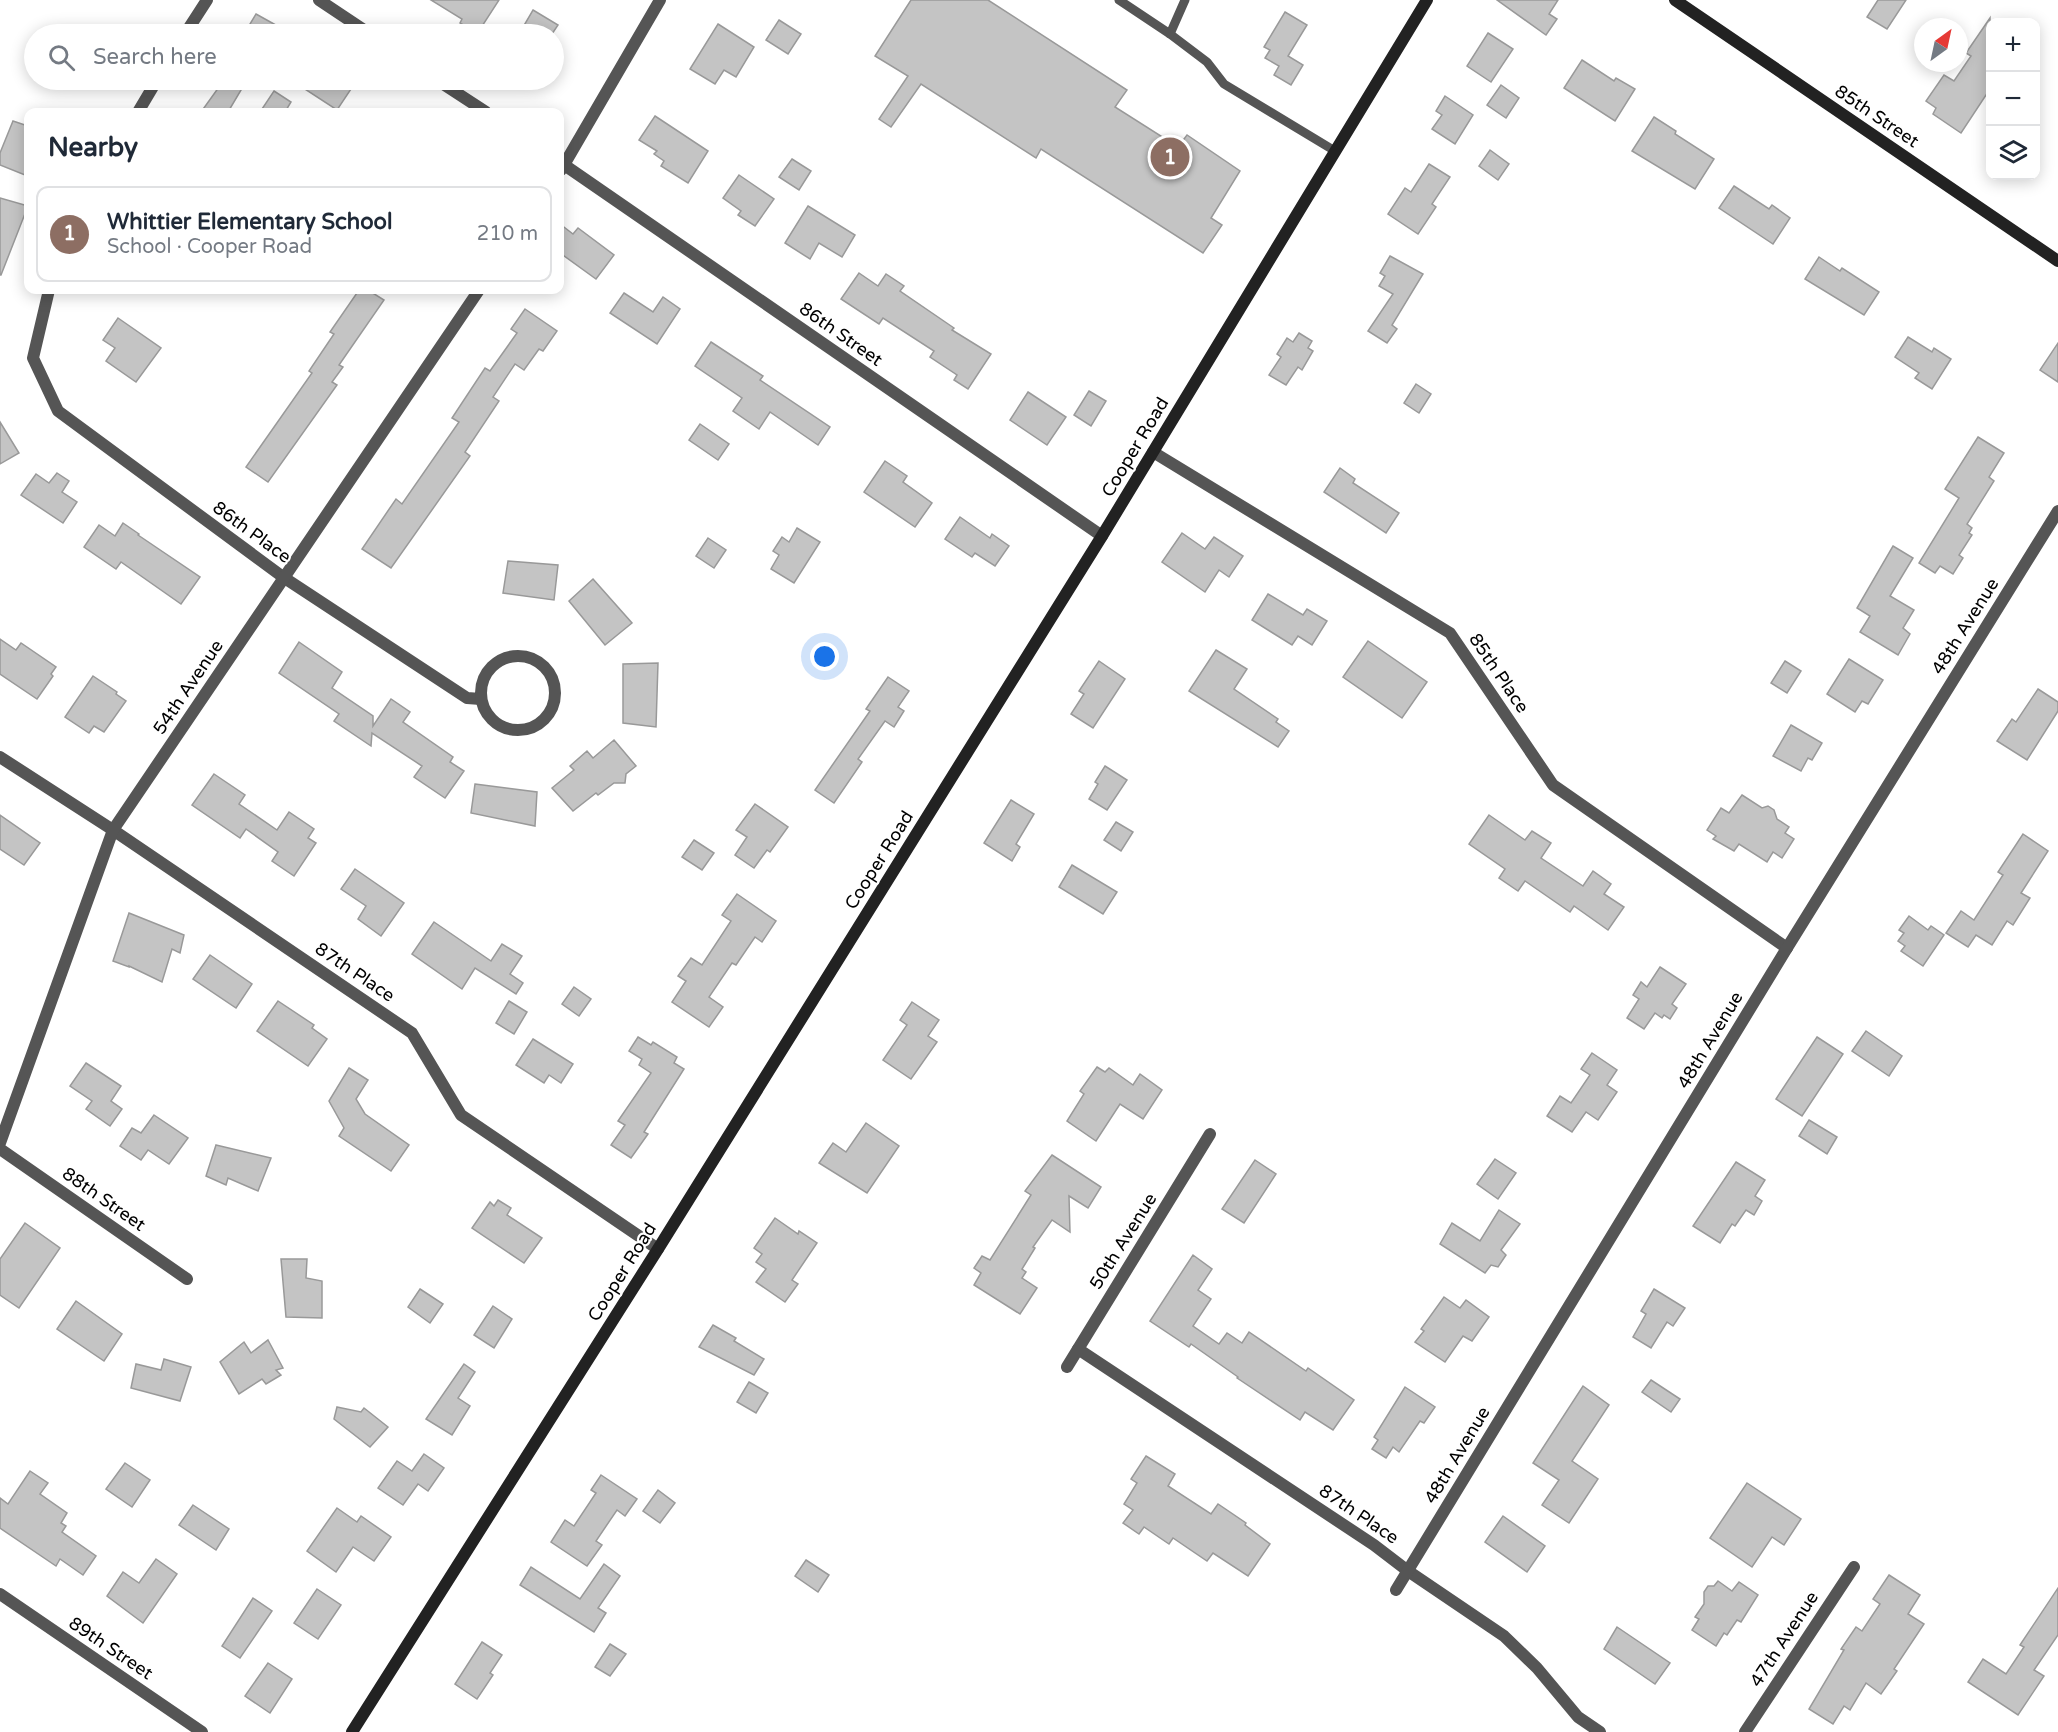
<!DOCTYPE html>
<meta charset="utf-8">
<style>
body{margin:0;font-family:"Varela Round",sans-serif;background:#f2f2f3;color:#1f2937}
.controls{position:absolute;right:18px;top:18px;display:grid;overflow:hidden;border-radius:12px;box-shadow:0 3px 15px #0003}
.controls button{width:54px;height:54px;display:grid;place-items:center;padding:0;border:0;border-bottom:2px solid #e0e1e3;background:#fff;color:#1f2937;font:30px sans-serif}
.compass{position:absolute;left:1914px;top:18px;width:54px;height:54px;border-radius:50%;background:#fff;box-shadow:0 3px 15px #0003;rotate:33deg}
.you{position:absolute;left:825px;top:657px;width:21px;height:21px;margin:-15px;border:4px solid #fff;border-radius:50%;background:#1a73e8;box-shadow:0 0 0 9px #1a73e833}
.badge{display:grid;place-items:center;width:39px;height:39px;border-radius:50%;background:#2563eb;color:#fff;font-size:20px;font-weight:700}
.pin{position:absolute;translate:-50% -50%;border:3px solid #fff;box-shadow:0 2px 6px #0006}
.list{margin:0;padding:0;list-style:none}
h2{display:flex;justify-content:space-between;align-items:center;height:78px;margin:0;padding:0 24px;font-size:26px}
h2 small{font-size:20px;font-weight:400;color:#747a83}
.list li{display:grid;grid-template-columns:39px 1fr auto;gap:18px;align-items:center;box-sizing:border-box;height:96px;margin:0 12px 12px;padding:0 12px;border:2px solid #e0e1e3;border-radius:12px}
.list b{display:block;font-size:22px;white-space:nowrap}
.list p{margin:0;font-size:20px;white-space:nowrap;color:#747a83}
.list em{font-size:20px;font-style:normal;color:#747a83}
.icon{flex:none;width:33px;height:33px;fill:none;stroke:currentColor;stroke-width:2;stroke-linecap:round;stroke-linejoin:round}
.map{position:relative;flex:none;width:2058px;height:1732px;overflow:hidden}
.search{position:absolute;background:#fff;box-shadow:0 3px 15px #0003;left:24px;top:24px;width:540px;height:66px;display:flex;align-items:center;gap:15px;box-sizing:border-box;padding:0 21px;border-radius:33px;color:#747a83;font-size:22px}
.panel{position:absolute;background:#fff;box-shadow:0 3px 15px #0003;left:24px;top:108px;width:540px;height:186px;border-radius:12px}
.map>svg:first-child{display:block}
.building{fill:#c4c4c4;stroke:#999;stroke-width:1.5}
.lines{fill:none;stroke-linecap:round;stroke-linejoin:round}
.lane{stroke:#555;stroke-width:9}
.street{stroke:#555;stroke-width:12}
.secondary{stroke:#222;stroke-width:12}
.labels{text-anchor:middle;stroke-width:4.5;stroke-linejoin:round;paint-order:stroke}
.street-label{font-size:18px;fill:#000;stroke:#fff}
</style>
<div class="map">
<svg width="2058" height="1732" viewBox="0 0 2058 1732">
<rect width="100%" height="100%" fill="#fff"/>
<!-- building -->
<g class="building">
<path d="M431,0H499L477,34L460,23L462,19Z"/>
<path d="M911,0H988L1127,90L1115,107L1178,147L1187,135L1240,171L1211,218L1222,225L1203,253L1041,149L1036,158L921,84L891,127L879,119L908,76L875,56Z"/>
<path d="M1497,0H1558L1549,14L1557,19L1546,35Z"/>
<path d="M1878,0H1906L1887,29L1867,17Z"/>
<path d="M533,10L558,25L552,34H519Z"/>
<path d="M1285,12L1307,25L1288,56L1303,65L1291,85L1274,75L1279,66L1265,58L1270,50L1264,47Z"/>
<path d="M256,14L292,34H244Z"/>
<path d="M1990,18V89L1961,133L1933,114L1936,108L1926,101L1944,75L1954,81L1971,56L1966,53Z"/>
<path d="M779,20L801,34L788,54L766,40Z"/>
<path d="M718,24L754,47L736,77L724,70L715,84L690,69Z"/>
<path d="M1488,33L1513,49L1491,82L1467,66Z"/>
<path d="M1582,60L1614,81L1616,78L1635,89L1615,121L1564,88Z"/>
<path d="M224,80H247L228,112H201Z"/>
<path d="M291,80H357L337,110Z"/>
<path d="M1501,85L1519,98L1506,118L1487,105Z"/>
<path d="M274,91L291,102L285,112H260Z"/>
<path d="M1445,96L1473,115L1455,144L1432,129L1442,115L1436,111Z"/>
<path d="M655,116L708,151L688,183L661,166L664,161L654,154L657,151L639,140Z"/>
<path d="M1654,117L1676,131L1675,134L1714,159L1695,189L1632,151Z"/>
<path d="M13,121L28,126V164L25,175L0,165V153Z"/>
<path d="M1490,150L1509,164L1498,180L1479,166Z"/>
<path d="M792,159L811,171L799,190L779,177Z"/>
<path d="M1429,164L1450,177L1432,204L1436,207L1418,234L1388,214L1405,188L1411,192Z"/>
<path d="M739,175L774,199L755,226L738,215L741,211L723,198Z"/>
<path d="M1734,186L1769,209L1772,205L1790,218L1773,244L1719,208Z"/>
<path d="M0,198L28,206L1,275H0Z"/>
<path d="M808,206L855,235L842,257L819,243L810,259L785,243Z"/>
<path d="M560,224L573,234L578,228L614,255L596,279L560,253Z"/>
<path d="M1390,256L1423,274L1392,325L1397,329L1387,343L1368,331L1393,294L1379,286L1385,276L1380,273Z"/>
<path d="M1819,257L1840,271L1842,268L1879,292L1864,315L1805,279Z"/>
<path d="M859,273L878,286L886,274L904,286L900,291L954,328L952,330L991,354L968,389L954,380L957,375L930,357L934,351L883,318L879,324L841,299Z"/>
<path d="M359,290H368L384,300L339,365L343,367L332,382L337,385L268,482L246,467L312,373L309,371L334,334L330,332Z"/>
<path d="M624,293L653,312L663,297L680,309L657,344L610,313Z"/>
<path d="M525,309L557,331L543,351L539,349L524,370L515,364L493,397L499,401L465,452L470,456L391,568L362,549L396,499L402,504L459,422L452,418L485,368L490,371L517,333L511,329Z"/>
<path d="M118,318L161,348L136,382L106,361L115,348L103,340Z"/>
<path d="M1299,333L1312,341L1308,348L1313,351L1302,370L1298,367L1286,385L1269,375L1281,357L1277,354L1287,338L1293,342Z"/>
<path d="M1908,337L1932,352L1934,348L1951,359L1932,389L1915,378L1919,373L1895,357Z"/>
<path d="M711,342L763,376L760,380L830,427L818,445L770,412L759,429L733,411L742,398L695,366Z"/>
<path d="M2058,343V382L2040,370Z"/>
<path d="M1416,384L1431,394L1419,413L1404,403Z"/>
<path d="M1089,391L1106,401L1091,426L1074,415Z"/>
<path d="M1028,392L1066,417L1047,445L1010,420Z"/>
<path d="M0,422L19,453L0,464Z"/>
<path d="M700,424L729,444L718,460L689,440Z"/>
<path d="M1978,437L2004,453L1989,477L1994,481L1967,524L1972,528L1969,533L1972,535L1959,555L1963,558L1953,574L1940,566L1935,573L1919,563L1959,498L1945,489Z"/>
<path d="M885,461L907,476L903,482L932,503L915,527L864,492Z"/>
<path d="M1340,468L1355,479L1353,483L1399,513L1386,533L1324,492Z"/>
<path d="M57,473L69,481L62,492L77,502L63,523L21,495L36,474L49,483Z"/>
<path d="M960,517L990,538L992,534L1009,546L995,566L975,553L972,557L945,539Z"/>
<path d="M123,523L139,534L138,535L200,577L181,604L121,562L116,569L84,547L99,525L115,536Z"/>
<path d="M797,528L820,542L794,583L771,569L779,555L773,551L782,537L789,542Z"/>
<path d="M1182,533L1205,549L1214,537L1243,556L1229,577L1219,570L1205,592L1162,562Z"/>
<path d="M708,538L726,550L714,568L696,556Z"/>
<path d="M1893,546L1913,558L1890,596L1914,610L1903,628L1910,634L1898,655L1860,632L1870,616L1857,608Z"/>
<path d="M508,561L558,565L554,600L503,593Z"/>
<path d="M593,579L632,623L605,645L569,601Z"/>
<path d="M1268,594L1303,615L1307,609L1327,621L1312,645L1298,636L1292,645L1252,620Z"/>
<path d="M0,639L16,650L21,643L56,667L51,674L53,676L37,699L0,674Z"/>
<path d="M1368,641L1427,682L1402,718L1343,677Z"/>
<path d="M299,642L342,672L332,688L373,716V726L391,699L410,712L403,722L453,757L450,762L464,771L445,798L414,777L422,766L372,733L371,746L334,721L339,714L279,673Z"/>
<path d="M1216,650L1247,669L1234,689L1278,719L1276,722L1289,731L1278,747L1189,691Z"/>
<path d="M1849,659L1883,680L1868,704L1862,701L1855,712L1827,694Z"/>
<path d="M1099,661L1125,679L1093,728L1071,714L1084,694L1079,691Z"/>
<path d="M1785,661L1801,671L1787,693L1771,683Z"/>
<path d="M658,663L656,727L623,723V664Z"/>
<path d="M93,676L117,692L116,694L126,701L104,732L94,726L89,733L65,717Z"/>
<path d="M888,677L909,691L898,707L904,711L894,727L885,721L858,759L862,762L834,803L815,790L870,711L866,709Z"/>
<path d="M2038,689L2058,702V711L2027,760L1997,741L2012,719L2016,722Z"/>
<path d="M1791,725L1822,743L1812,760L1808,758L1801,771L1773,756Z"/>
<path d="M614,740L636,766L626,774L625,783H614L598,795L596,793L573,811L552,788L574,770L570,766L587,751L593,758Z"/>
<path d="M1105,766L1127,780L1107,810L1089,799L1098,784L1095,782Z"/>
<path d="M214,774L245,795L239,804L277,830L289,812L314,829L308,838L316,843L294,876L272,861L278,852L246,829L240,838L192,805Z"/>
<path d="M475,784L537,792L535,826L471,813Z"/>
<path d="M1742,795L1762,808L1768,806L1774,810L1777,819L1789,827L1785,833L1794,839L1782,858L1773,852L1767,862L1739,844L1734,851L1713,839L1716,836L1707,830L1721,808L1729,813Z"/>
<path d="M1011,800L1034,814L1016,844L1020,847L1012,861L984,843Z"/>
<path d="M755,804L788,827L770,852L767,850L754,868L735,855L747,837L736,830Z"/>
<path d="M0,815L40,843L24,865L0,849Z"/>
<path d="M1489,815L1525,840L1532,831L1551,843L1541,858L1583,886L1593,871L1611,884L1604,894L1624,907L1608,930L1574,906L1570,912L1525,881L1518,891L1499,878L1505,869L1469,844Z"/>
<path d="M1116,822L1133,832L1121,851L1104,840Z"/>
<path d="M2023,834L2048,851L2021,893L2030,898L2013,925L2007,921L1992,945L1976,935L1968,947L1946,933L1961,911L1974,920L2003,875L1998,872Z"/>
<path d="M694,840L714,853L702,870L682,857Z"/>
<path d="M1072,865L1117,892L1103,914L1059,887Z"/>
<path d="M355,869L404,903L381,936L358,919L366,906L341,889Z"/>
<path d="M737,894L776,921L762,942L755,937L736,965L732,963L709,997L723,1007L709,1027L672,1002L686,981L678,976L691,958L702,965L731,921L722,915Z"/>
<path d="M129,913L184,935L180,953L172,949L162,982L129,966V967L113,961Z"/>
<path d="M1909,916L1928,930L1931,926L1944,935L1923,966L1901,951L1905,946L1898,941L1904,933L1899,930Z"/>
<path d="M434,922L491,961L502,944L522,956L510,974L523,983L516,994L475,968L462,989L412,954Z"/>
<path d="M210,955L252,984L236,1008L193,979Z"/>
<path d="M1660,967L1686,984L1672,1004L1677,1008L1670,1019L1664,1015L1662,1018L1655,1013L1644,1029L1627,1018L1639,999L1633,995L1641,982L1647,987Z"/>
<path d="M574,987L591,999L579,1016L562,1004Z"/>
<path d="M278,1001L314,1025L312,1028L327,1039L308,1066L257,1031Z"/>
<path d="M509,1001L527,1012L514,1034L496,1023Z"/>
<path d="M912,1002L939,1020L928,1036L937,1042L911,1079L883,1060L907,1025L900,1020Z"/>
<path d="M1866,1031L1902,1056L1889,1076L1852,1051Z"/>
<path d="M638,1037L651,1045L653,1042L677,1057L674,1063L684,1069L644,1132L648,1134L631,1158L611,1145L625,1125L618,1121L651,1073L639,1065L642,1059L629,1051Z"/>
<path d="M1817,1037L1843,1054L1802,1116L1776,1099Z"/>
<path d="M533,1039L573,1064L561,1083L549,1075L544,1083L516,1065Z"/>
<path d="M1592,1053L1617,1070L1607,1085L1617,1092L1598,1120L1586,1112L1572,1132L1547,1116L1560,1096L1571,1103L1590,1075L1581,1069Z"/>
<path d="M86,1063L121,1086L111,1101L122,1109L110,1126L86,1109L92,1101L70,1086Z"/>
<path d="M1097,1067L1105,1072L1109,1068L1133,1085L1140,1074L1162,1090L1143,1119L1120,1104L1096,1141L1067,1121L1084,1094L1080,1091Z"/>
<path d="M349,1068L368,1080L356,1099L365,1114L409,1145L391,1171L339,1136L344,1128L329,1101Z"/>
<path d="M154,1115L188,1138L169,1164L148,1150L141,1160L120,1146L132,1128L141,1133Z"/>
<path d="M1809,1120L1837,1137L1827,1154L1799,1136Z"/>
<path d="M866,1123L899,1146L867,1193L819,1163L833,1143L846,1152Z"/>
<path d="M216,1145L271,1158L258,1191L228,1178L226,1185L206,1176Z"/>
<path d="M1052,1155L1101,1187L1088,1208L1069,1196L1070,1232L1052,1220L1033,1247L1035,1248L1022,1269L1026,1272L1022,1278L1037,1288L1020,1314L974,1285L981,1273L974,1268L982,1256L990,1260L1031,1195L1025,1191Z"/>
<path d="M1495,1159L1516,1173L1498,1199L1477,1184Z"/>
<path d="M1255,1160L1276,1174L1244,1223L1222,1209Z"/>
<path d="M1736,1162L1765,1180L1755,1196L1762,1201L1754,1215L1746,1210L1735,1226L1732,1224L1720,1243L1693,1226Z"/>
<path d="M498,1200L511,1208L507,1215L542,1238L524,1263L472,1228L490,1202L494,1206Z"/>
<path d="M1499,1210L1520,1224L1501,1250L1506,1255L1498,1267L1491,1265L1485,1273L1440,1244L1452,1223L1480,1241Z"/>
<path d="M775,1218L798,1234L799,1231L817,1243L792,1280L798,1284L785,1302L756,1282L766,1269L756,1262L762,1254L754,1248Z"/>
<path d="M25,1223L60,1248L19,1308L0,1295V1259Z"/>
<path d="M1193,1255L1212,1269L1198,1290L1211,1299L1193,1326L1219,1344L1227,1333L1242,1343L1249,1332L1306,1371L1308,1368L1354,1400L1333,1430L1305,1412L1300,1420L1237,1378L1238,1377L1191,1344L1189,1347L1150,1321Z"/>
<path d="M281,1259H307L306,1278L322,1281V1318L286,1317Z"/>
<path d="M420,1289L443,1304L430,1323L408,1307Z"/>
<path d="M1654,1289L1685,1308L1673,1326L1667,1322L1651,1348L1633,1337L1646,1314L1641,1311Z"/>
<path d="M1444,1297L1460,1308L1466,1300L1489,1317L1472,1341L1463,1336L1445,1362L1415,1342L1424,1331L1421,1329Z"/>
<path d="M76,1301L122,1334L104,1361L57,1329Z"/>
<path d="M493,1306L512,1319L494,1348L474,1335Z"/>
<path d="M713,1325L736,1338L734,1341L764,1359L754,1375L699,1347Z"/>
<path d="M268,1340L283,1368L276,1370L281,1375L266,1384L262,1379L239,1394L220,1362L244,1342L251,1353Z"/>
<path d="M164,1359L191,1367L180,1401L131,1388L136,1364L161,1370Z"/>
<path d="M464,1364L475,1372L458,1398L470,1406L452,1435L426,1419Z"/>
<path d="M1651,1380L1680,1399L1671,1412L1642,1392Z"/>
<path d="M749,1382L768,1393L756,1413L737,1402Z"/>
<path d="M1583,1386L1609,1405L1572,1461L1598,1479L1569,1523L1542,1505L1559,1480L1533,1463Z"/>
<path d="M1405,1387L1435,1407L1424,1423L1420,1421L1399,1452L1393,1447L1386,1458L1372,1449L1378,1440L1374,1437Z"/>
<path d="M337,1407L361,1412L364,1408L388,1427L370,1447L334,1419Z"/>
<path d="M424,1454L444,1468L428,1491L418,1484L403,1505L378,1488L397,1461L412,1471Z"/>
<path d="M1146,1456L1175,1474L1168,1486L1211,1514L1218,1504L1246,1523L1245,1525L1270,1544L1248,1576L1213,1553L1207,1561L1173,1538L1169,1544L1144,1527L1139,1534L1123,1523L1133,1510L1124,1504L1137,1483L1131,1479Z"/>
<path d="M125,1463L150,1480L132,1507L106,1489Z"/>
<path d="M30,1471L48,1483L40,1494L67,1513L61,1523L66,1526L62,1532L96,1556L83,1575L60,1559L56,1566L0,1528V1498L8,1504Z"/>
<path d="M601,1475L637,1499L625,1516L617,1510L596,1541L602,1545L587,1566L551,1542L565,1520L574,1526L596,1493L591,1490Z"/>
<path d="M1747,1483L1801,1519L1784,1545L1772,1537L1752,1567L1710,1538Z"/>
<path d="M658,1490L675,1503L660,1523L643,1511Z"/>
<path d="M193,1505L229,1529L216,1550L179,1525Z"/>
<path d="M337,1508L357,1522L361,1516L391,1537L374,1561L353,1547L336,1572L307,1551Z"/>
<path d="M1503,1516L1545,1546L1527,1572L1485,1542Z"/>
<path d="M156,1559L177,1574L143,1623L107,1596L123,1572L139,1583Z"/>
<path d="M806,1560L829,1575L818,1592L795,1576Z"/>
<path d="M604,1564L620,1576L598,1608L606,1613L594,1632L520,1585L531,1567L580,1599Z"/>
<path d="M1889,1575L1920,1595L1908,1614L1924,1624L1894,1669L1897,1671L1881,1694L1866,1683L1850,1710L1844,1706L1833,1724L1809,1709L1844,1650L1841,1649L1856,1627L1862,1631L1880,1604L1873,1599Z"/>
<path d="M1718,1581L1732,1591L1739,1582L1758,1595L1741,1622L1737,1620L1727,1635L1724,1633L1716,1646L1692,1630L1699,1619L1695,1617L1704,1604V1592L1708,1586H1714Z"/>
<path d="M2058,1588V1635L2034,1670L2044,1676L2018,1715L1968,1682L1983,1659L2006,1674L2024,1647L2020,1645Z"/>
<path d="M317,1589L341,1605L318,1639L294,1623Z"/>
<path d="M253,1598L272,1611L240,1658L222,1646Z"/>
<path d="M1617,1627L1670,1663L1655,1684L1604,1649Z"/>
<path d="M482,1642L502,1655L490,1673L493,1675L477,1699L455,1684Z"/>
<path d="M610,1644L626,1654L610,1676L595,1667Z"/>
<path d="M268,1663L292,1679L270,1713L245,1696Z"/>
</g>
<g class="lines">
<!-- lane -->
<g class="lane">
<path d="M1119,0L1170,34L1207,62L1224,84L1335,151"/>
<path d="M1170,34L1185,0"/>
</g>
<!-- street -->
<g class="street">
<path d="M319,0L370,34"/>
<path d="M185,34L207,0"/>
<path d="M437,80L486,112"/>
<path d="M138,112L157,80"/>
<path d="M560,162L1102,536"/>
<path d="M561,170L660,0"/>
<path d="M49,290L33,358L58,411L283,577L467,698L481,699"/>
<path d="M1153,452L1450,633L1553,785L1787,948"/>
<circle cx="518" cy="693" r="37"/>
<path d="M0,757L113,830L412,1033L461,1115L658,1249"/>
<path d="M0,1143L113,830L479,290"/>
<path d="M0,1149L187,1279"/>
<path d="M1078,1349L1374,1545L1408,1571L1504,1636L1537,1668L1578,1717L1600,1732"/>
<path d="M1067,1367L1210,1134"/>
<path d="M1396,1590L1787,948L2058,511"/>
<path d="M0,1594L202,1732"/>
<path d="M1745,1732L1854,1567"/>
</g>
<!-- secondary -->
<g class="secondary">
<path d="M1675,0L2058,261"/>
<path d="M352,1732L658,1249L1102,536L1427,0"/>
</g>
</g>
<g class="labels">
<!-- street labels -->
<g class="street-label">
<text transform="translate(1877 116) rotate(34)" y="6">85th Street</text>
<text transform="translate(841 334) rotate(35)" y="6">86th Street</text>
<text transform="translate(1135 447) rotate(-59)" y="6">Cooper Road</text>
<text transform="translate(252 532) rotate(36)" y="6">86th Place</text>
<text transform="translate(1965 626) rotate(-58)" y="6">48th Avenue</text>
<text transform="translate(1499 673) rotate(56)" y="6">85th Place</text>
<text transform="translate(188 687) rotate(-56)" y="6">54th Avenue</text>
<text transform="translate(879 860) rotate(-58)" y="6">Cooper Road</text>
<text transform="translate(355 972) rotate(34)" y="6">87th Place</text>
<text transform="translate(1710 1040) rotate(-59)" y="6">48th Avenue</text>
<text transform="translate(104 1199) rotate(35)" y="6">88th Street</text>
<text transform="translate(1123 1241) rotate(-58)" y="6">50th Avenue</text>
<text transform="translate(622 1272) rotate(-58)" y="6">Cooper Road</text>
<text transform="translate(1457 1455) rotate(-59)" y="6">48th Avenue</text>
<text transform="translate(1359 1514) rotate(34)" y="6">87th Place</text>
<text transform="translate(1784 1639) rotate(-57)" y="6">47th Avenue</text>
<text transform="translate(111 1648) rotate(34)" y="6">89th Street</text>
</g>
</g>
</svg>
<div class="controls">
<button>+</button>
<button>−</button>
<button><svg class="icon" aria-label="layers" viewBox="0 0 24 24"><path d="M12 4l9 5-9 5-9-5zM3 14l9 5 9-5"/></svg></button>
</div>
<svg class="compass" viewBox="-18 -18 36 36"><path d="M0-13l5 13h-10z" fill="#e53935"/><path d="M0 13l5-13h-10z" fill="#747a83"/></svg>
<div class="you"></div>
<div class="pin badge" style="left:1170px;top:157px;background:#8d6e63">1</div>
<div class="search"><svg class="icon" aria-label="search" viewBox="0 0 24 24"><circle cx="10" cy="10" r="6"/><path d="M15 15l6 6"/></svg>Search here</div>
<section class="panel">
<h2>Nearby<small></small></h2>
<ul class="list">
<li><span class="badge" style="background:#8d6e63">1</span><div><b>Whittier Elementary School</b><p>School · Cooper Road</p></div><em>210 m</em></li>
</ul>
</section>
</div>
